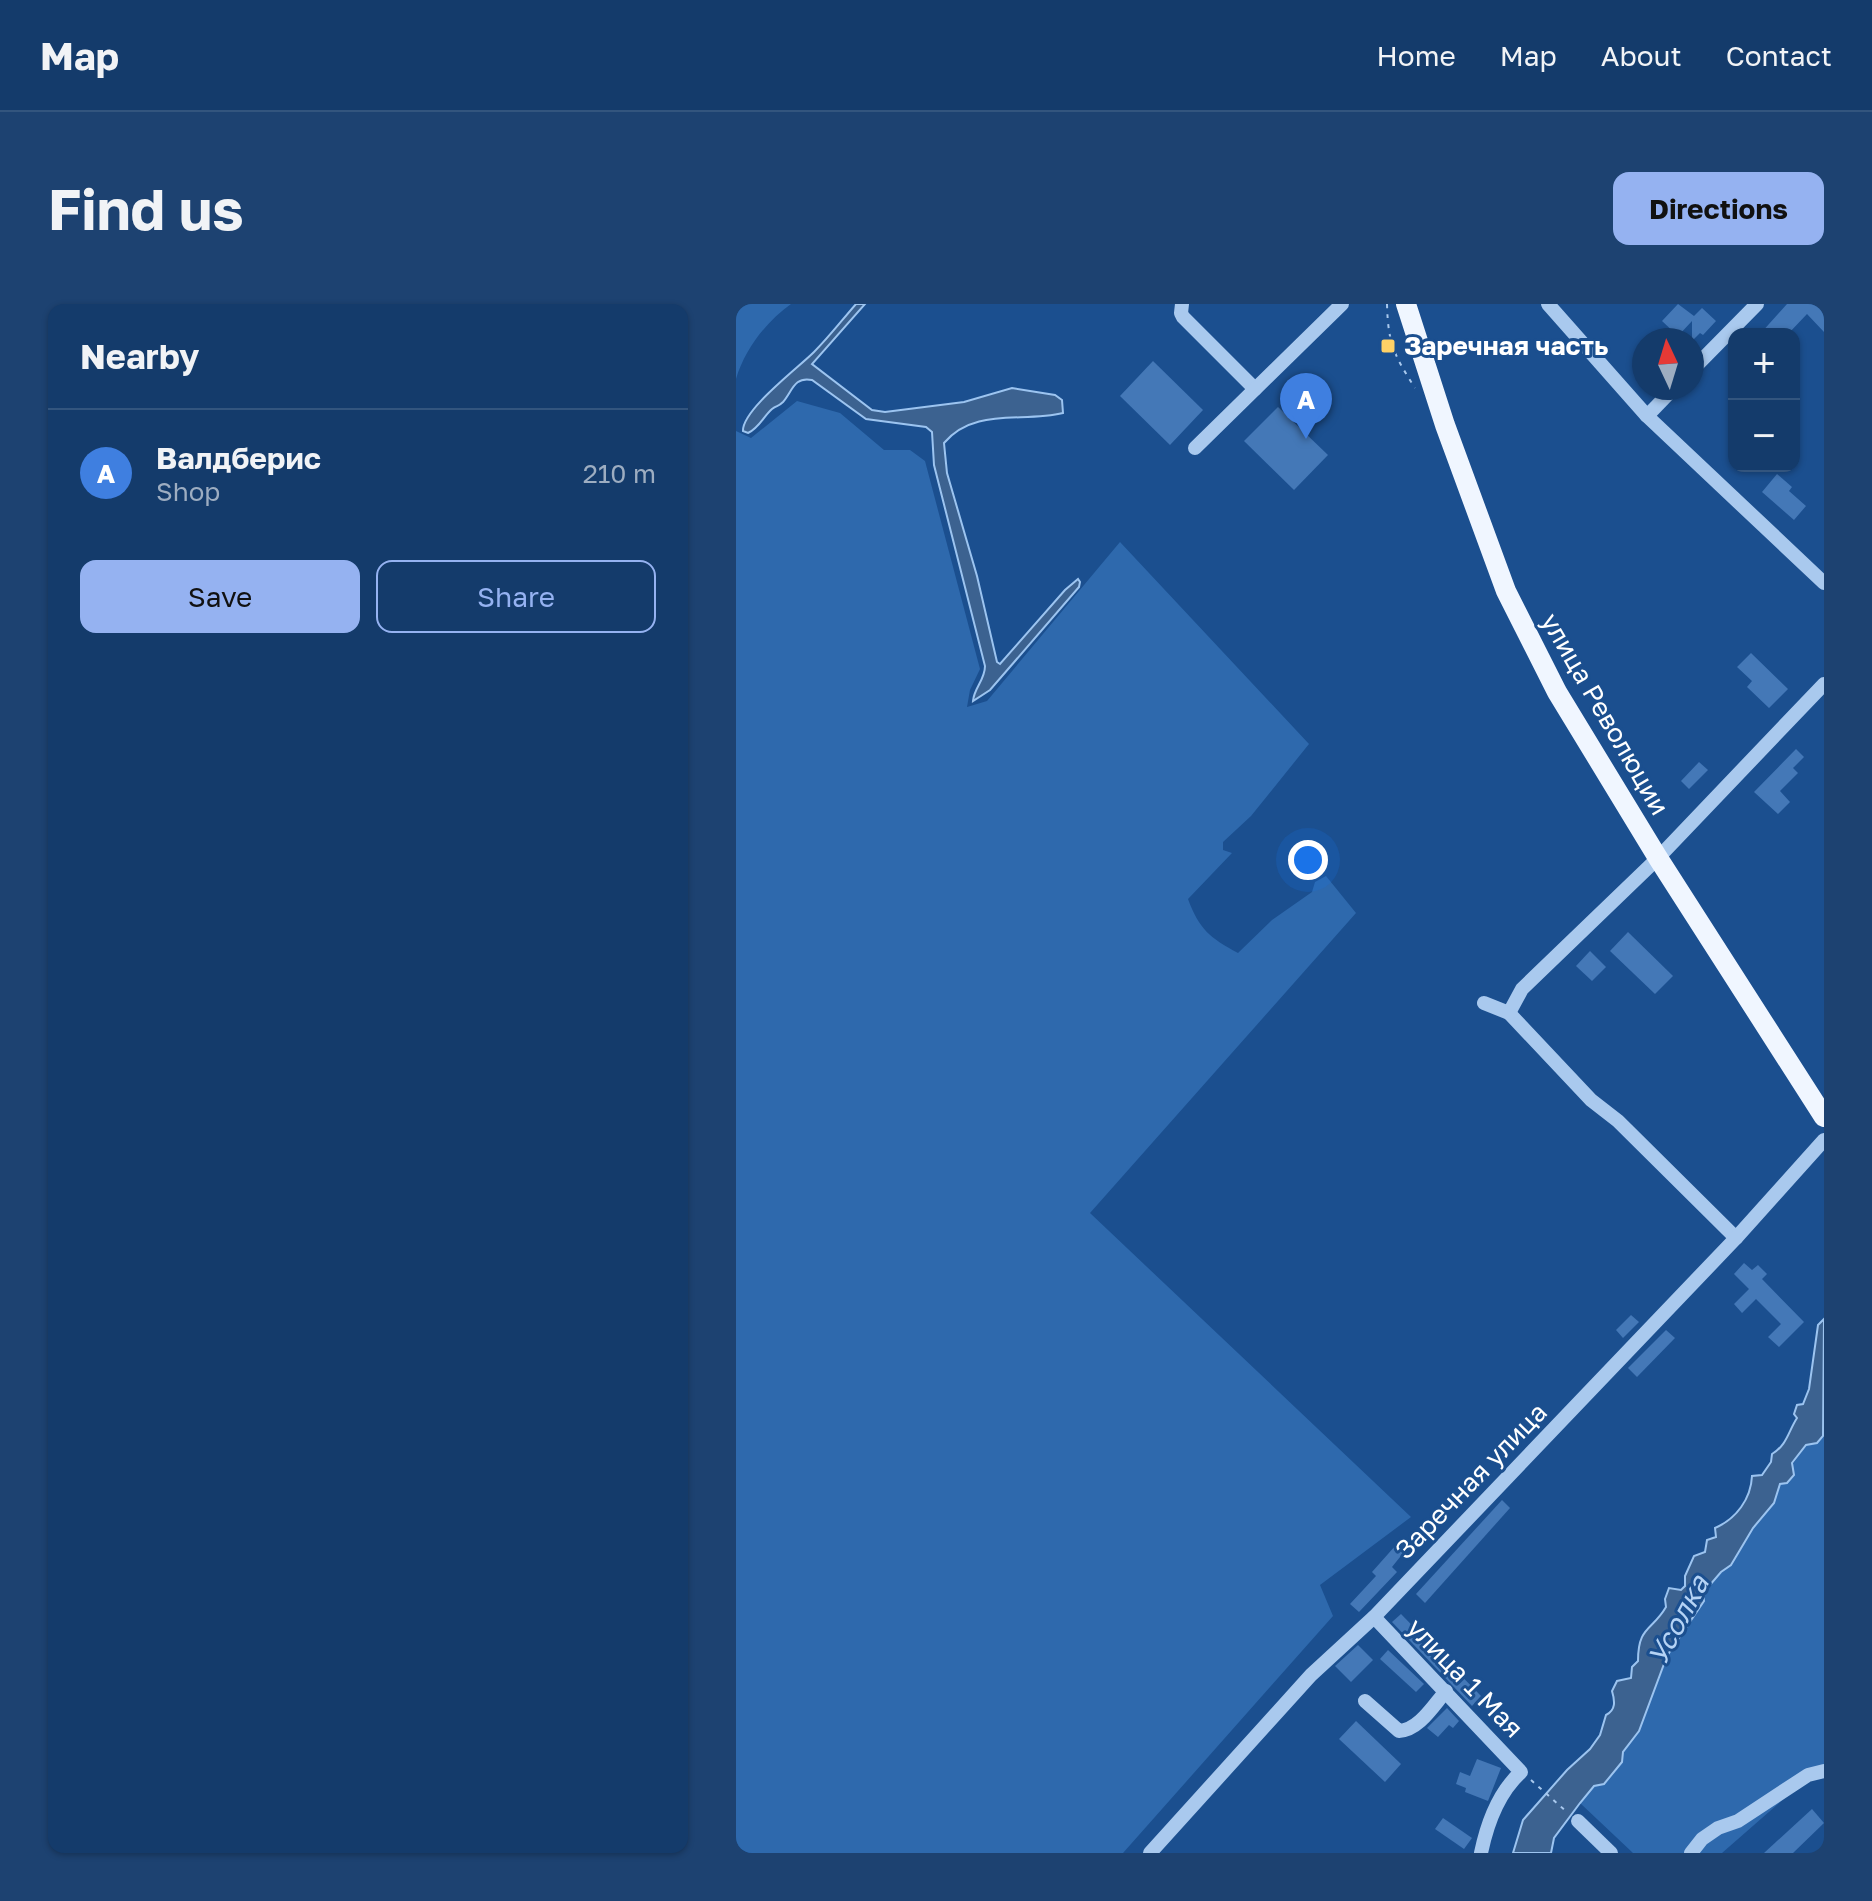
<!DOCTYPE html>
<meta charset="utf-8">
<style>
body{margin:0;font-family:"Golos Text",sans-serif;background:#1d4271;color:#f1f3f6}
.controls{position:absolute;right:24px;top:24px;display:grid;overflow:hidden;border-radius:16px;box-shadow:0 2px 6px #0004}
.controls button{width:72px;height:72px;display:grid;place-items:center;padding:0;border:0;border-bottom:2px solid #33557e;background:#143b6b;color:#f1f3f6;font:40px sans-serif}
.compass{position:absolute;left:896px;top:24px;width:72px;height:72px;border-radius:50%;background:#143b6b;box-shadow:0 2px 6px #0004;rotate:356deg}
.you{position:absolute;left:572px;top:556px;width:28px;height:28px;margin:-20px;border:6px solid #fff;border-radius:50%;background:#1a73e8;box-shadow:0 0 0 12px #1a73e833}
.badge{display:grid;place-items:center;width:52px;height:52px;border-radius:50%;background:#95b2f1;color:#fff;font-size:26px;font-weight:700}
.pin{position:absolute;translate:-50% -66px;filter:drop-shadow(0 2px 4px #0008)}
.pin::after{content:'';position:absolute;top:42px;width:28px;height:24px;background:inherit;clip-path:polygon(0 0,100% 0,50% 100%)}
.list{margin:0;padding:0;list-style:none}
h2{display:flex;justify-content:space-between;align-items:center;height:104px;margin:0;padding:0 32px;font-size:34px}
h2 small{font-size:26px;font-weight:400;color:#9dadc1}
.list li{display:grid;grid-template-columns:52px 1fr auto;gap:24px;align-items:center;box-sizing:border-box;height:128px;padding:0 32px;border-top:2px solid #33557e}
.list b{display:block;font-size:30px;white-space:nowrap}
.list p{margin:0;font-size:26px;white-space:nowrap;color:#9dadc1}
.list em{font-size:26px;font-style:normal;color:#9dadc1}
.actions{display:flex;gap:16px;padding:24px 32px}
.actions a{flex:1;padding:18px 0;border:2px solid #95b2f1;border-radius:16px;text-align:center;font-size:28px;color:#95b2f1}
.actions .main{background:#95b2f1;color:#111}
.map{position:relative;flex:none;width:1088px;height:1549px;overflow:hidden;border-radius:16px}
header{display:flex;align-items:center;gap:48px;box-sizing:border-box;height:112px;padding:0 40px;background:#143b6b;border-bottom:2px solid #33557e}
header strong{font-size:38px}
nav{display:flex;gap:44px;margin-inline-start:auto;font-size:28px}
.intro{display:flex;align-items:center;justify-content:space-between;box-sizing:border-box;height:192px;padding:0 48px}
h1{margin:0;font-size:56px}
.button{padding:20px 36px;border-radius:16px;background:#95b2f1;color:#111;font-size:28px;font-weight:700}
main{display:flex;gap:48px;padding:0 48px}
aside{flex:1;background:#143b6b;border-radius:16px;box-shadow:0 2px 6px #0004}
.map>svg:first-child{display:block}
.green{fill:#2e69ad}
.water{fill:#3c6290;stroke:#9cc4f0;stroke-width:2}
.building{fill:#4478b7}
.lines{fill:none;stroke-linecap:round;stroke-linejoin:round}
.path{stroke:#a9c9ee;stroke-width:2;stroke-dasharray:4 6;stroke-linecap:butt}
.minor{stroke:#a9c9ee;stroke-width:14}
.major{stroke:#f0f6ff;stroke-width:20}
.poi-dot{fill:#ffd166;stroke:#1b4f8f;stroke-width:3}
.labels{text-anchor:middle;stroke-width:6;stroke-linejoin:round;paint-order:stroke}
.poi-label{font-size:26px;font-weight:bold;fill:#fff;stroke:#1b4f8f;text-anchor:start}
.street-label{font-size:26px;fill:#fff;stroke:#1b4f8f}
.water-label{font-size:28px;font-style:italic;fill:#b5d3f5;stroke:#1b4f8f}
</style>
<header>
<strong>Map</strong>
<nav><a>Home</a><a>Map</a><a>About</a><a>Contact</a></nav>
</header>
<div class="intro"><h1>Find us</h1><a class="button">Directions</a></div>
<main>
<aside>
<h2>Nearby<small></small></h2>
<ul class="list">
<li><span class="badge" style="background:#3f7fe0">A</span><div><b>Валдберис</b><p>Shop</p></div><em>210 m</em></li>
</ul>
<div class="actions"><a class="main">Save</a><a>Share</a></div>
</aside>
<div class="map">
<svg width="1088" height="1549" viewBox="0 0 1088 1549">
<rect width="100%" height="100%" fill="#1b4f8f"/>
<!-- green -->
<g class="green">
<path d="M0,0H55C30,18 9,45 0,75Z"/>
<path d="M61,97L104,109L148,146H174L189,157L244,365L234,386L231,403L251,397L384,238L573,440L515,512L487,538V546L496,549L452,595C463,625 474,634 502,649L536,616L576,588L579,578L590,572L620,609L354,909L675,1213L584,1281L597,1312L387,1549H0V127L15,134Z"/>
<path d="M1088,1119V1470L1074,1472L986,1549H897L844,1499L903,1427L931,1352L960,1310L967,1289L985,1268L996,1261L1017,1224L1038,1199L1039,1186L1070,1141L1081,1139Z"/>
</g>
<!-- water -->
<g class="water">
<path d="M120,0H129L76,60L136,106L149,108L228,98L276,84L319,91L326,96L327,109C286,119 238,103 208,139L211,169L241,272L261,358L264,360L329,286L342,275L344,278L343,283L254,386L237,397C238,384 249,376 249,362L198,161L196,128L190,123L130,115L76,76C58,72 56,88 47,98C42,103 41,101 36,105C27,113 23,124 12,129L7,127C6,106 62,64 78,48C93,33 106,16 120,0Z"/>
<path d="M1088,1015L1087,1132L1081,1139L1070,1141L1056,1159L1058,1171L1051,1179L1044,1180L1038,1199L1017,1224L995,1261L985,1268L967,1289L968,1297L931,1352L903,1427L887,1448L886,1458L868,1480L858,1482L844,1499L818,1534L815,1549H777L787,1516L831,1466L854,1445L864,1431L870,1411C880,1406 879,1397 876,1387L881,1377L895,1374L896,1363L902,1357C902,1322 916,1327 930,1303L929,1295L933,1284L945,1286L949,1282V1272L958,1252L969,1248L971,1236L980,1233L979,1224C1000,1215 1015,1195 1016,1172L1026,1171L1035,1158L1036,1150C1051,1141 1052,1128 1061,1114L1058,1110L1061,1101L1067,1100L1073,1085L1082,1021Z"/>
</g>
<!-- building -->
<g class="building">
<path d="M942,0L958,12L966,4L980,17L967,31L964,29L956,37V17L942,32L926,17Z"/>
<path d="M1051,0H1088V28L1071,10L1052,30H1024Z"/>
<path d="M417,57L467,106L434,141L384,92Z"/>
<path d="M542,103L592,151L558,186L508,137Z"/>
<path d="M1041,170L1056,183L1053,187L1070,202L1058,216L1026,188Z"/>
<path d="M1015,349L1052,385L1033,404L1011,383L1016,377L1001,363Z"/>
<path d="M1060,445L1068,453L1057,464L1062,469L1044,487L1054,498L1042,510L1018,488Z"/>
<path d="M963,458L972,466L953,485L945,477Z"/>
<path d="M892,628L937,672L919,690L874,647Z"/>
<path d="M854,647L870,663L856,677L840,662Z"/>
<path d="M1008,959L1016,966L1022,961L1031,970L1026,975L1068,1018L1043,1043L1032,1033L1045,1020L1020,995L1006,1009L998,1000L1013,985L998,970Z"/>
<path d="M895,1011L903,1018L887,1034L880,1026Z"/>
<path d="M930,1026L939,1034L901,1073L892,1064Z"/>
<path d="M766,1196L774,1204L689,1299L680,1290Z"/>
<path d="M660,1241L668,1248L656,1263L661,1268L623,1308L614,1300L640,1272L636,1268Z"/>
<path d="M665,1310L745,1392L736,1402L656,1318Z"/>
<path d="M622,1341L637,1356L615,1378L599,1362Z"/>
<path d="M652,1346L688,1380L680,1388L644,1355Z"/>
<path d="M711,1404L723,1417L717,1424L713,1421L702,1433L691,1424Z"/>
<path d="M620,1417L665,1460L649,1478L603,1435Z"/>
<path d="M741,1455L765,1464L752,1497L729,1488L730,1484L720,1480L724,1468L734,1472Z"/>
<path d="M1076,1505L1088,1519L1057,1549H1028Z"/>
<path d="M707,1514L736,1534L728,1545L699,1525Z"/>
</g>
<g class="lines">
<!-- path -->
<g class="path">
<path d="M651,0C652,40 658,51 679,84"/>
<path d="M795,1476L832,1509"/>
</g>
<!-- minor -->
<g class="minor">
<path d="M446,0L445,9L447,13L519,85"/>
<path d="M812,0L911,112L1088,279"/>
<path d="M956,66L1021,0"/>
<path d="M911,112L938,84"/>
<path d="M459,144L606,0"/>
<path d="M748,699L773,709L855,796L882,817L1000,934"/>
<path d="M773,709L786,685L922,554L1088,380"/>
<path d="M638,1313L785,1468C763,1488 751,1520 745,1549"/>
<path d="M629,1397L663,1427C683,1426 697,1402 710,1387"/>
<path d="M842,1517L875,1549"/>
<path d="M414,1549L575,1371L638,1313L1000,934L1088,836"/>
<path d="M955,1549L966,1535L982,1524L1002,1517L1072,1471L1088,1467"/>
</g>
<!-- major -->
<path class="major" d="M670,0L709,121L770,287L821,388L922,554L1088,813"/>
</g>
<!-- markers -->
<rect class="poi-dot" x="644" y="34" width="16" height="16" rx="4"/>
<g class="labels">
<!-- poi labels -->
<g class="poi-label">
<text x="668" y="51">Заречная часть</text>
</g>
<!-- street labels -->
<g class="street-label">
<text transform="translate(869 410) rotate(60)" y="9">улица Революции</text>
<text transform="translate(735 1177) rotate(-46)" y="9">Заречная улица</text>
<text transform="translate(729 1374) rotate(46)" y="9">улица 1 Мая</text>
</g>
<!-- water labels -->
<g class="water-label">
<text transform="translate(942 1316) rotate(-62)" y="10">Усолка</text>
</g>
</g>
</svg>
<div class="controls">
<button>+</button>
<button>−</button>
</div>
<svg class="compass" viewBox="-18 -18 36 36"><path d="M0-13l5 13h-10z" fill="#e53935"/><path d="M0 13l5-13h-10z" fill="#9dadc1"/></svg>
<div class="you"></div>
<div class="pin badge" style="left:570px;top:135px;background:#3f7fe0">A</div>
</div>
</main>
